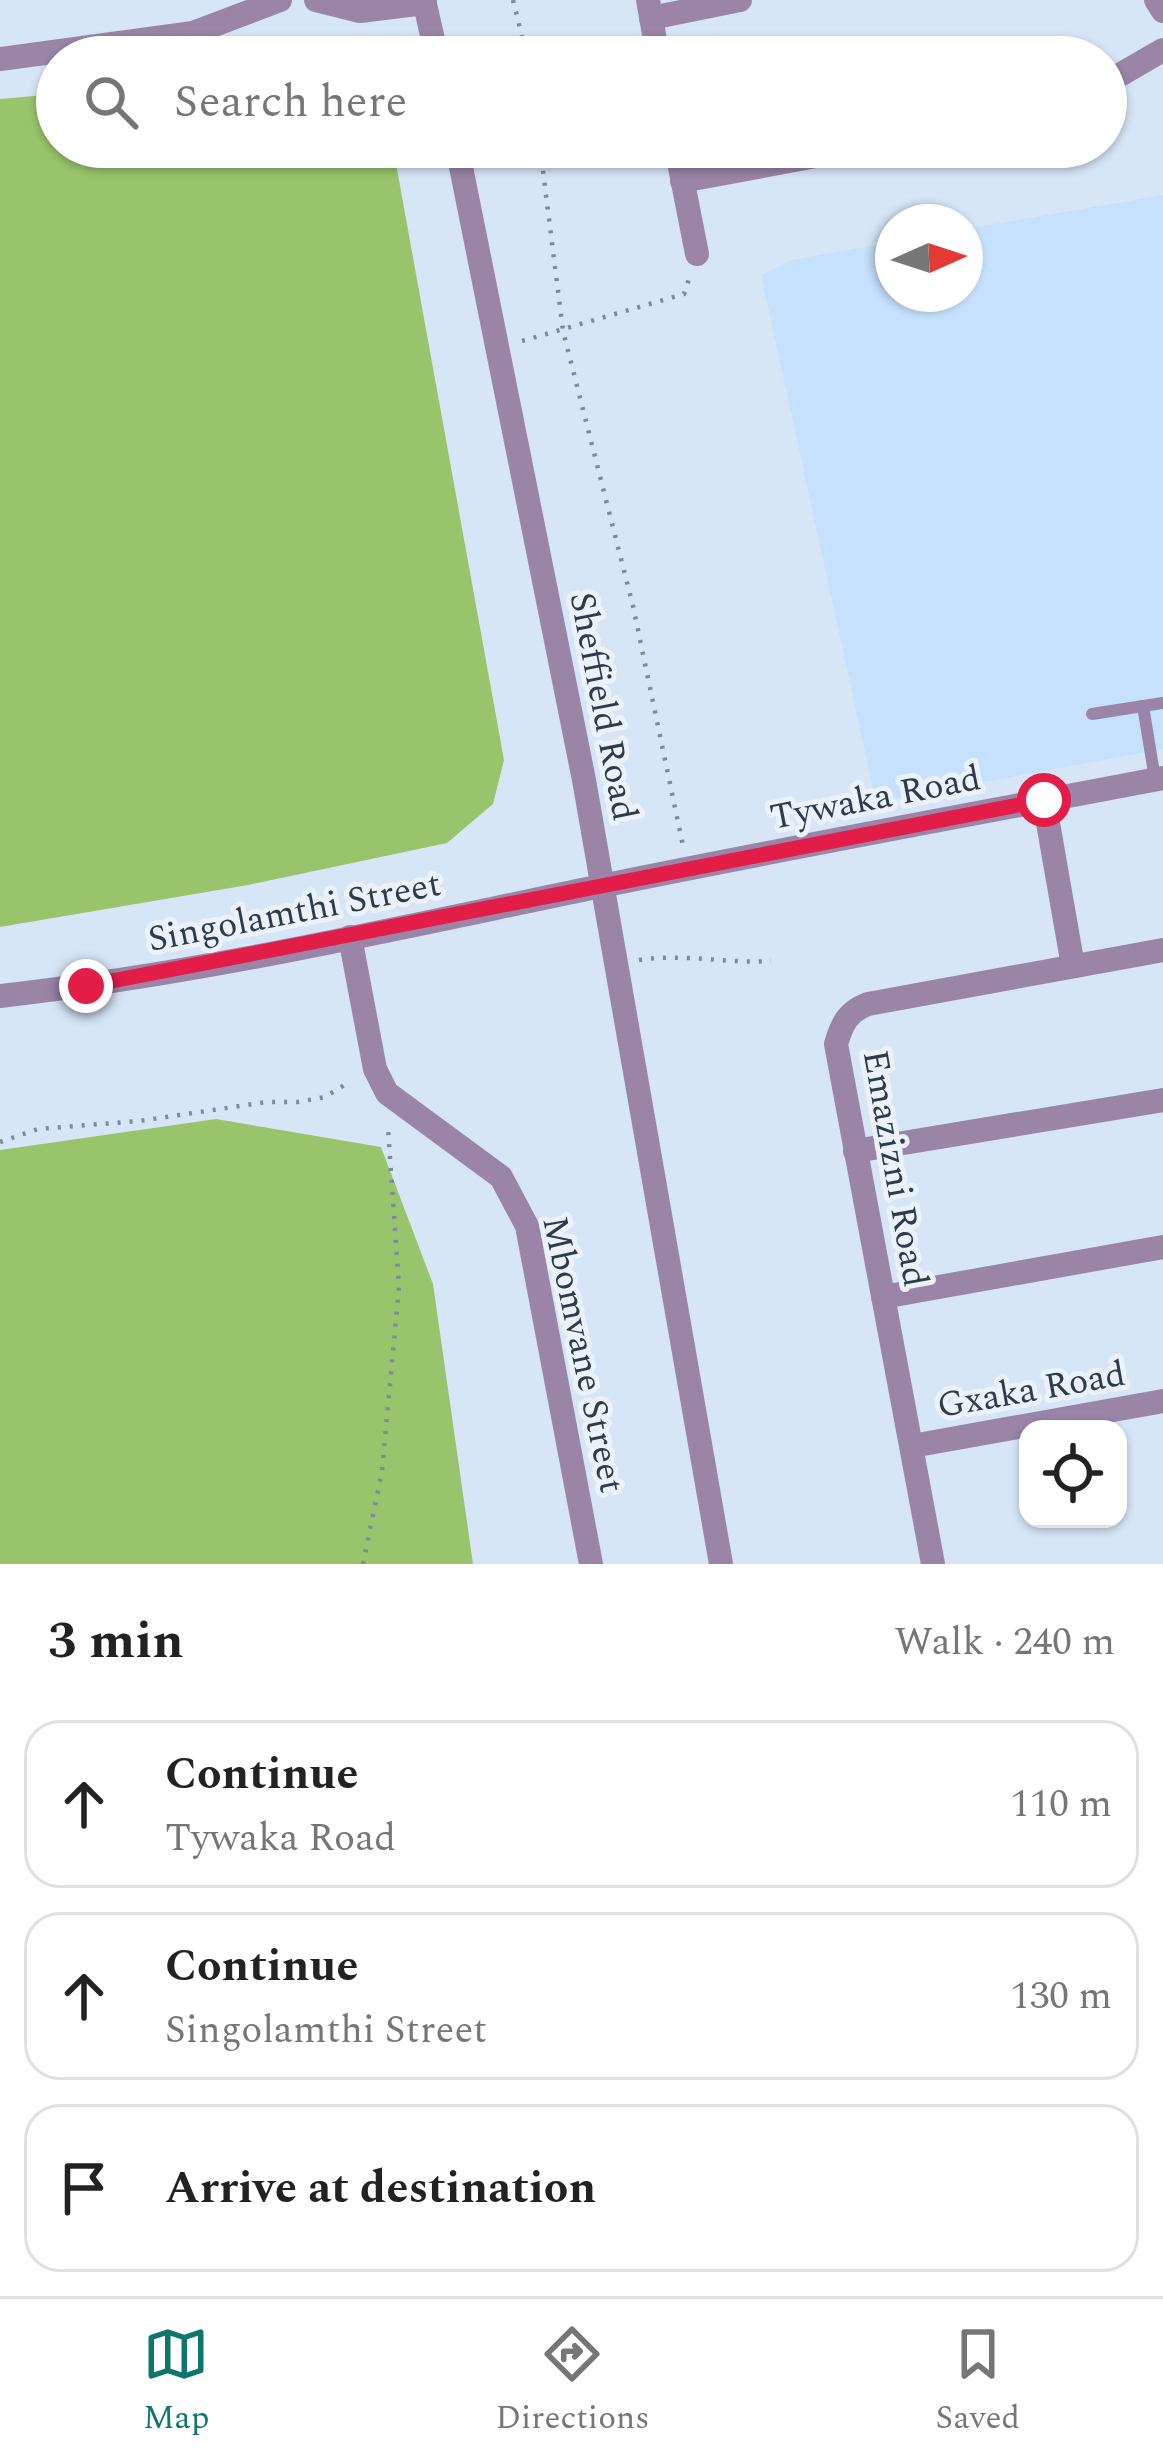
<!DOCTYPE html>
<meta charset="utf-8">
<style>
body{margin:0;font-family:Spectral,serif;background:#f2f2f2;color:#222}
.controls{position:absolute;right:36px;bottom:36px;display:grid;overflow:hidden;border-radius:24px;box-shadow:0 3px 9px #0004}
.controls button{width:108px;height:108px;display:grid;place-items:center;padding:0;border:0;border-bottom:3px solid #e0e0e0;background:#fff;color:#222;font:60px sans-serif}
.compass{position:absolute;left:875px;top:204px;width:108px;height:108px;border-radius:50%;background:#fff;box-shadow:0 3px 9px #0004;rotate:87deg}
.stop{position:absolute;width:36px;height:36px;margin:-27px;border:9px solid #e11d48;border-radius:50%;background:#fff}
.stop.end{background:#e11d48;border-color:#fff;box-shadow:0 3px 12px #0008}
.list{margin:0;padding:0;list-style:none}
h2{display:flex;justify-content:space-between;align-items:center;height:156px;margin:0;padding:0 48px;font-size:51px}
h2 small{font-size:39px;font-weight:400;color:#767676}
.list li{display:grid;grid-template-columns:78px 1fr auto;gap:36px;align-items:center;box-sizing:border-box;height:168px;margin:0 24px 24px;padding:0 24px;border:3px solid #e0e0e0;border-radius:36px}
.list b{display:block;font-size:45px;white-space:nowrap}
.list p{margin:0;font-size:39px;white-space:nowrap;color:#767676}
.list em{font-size:39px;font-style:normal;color:#767676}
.icon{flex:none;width:66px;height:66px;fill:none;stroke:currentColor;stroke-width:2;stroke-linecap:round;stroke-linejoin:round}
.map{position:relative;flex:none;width:1163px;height:1564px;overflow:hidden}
.search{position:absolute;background:#fff;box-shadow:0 3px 9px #0004;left:36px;right:36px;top:36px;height:132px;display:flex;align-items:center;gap:30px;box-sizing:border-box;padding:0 42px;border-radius:66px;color:#767676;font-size:45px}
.sheet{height:732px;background:#fff}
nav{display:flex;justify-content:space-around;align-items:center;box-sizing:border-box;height:168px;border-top:3px solid #e0e0e0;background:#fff;font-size:33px;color:#767676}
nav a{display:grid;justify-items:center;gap:6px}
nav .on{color:#0f766e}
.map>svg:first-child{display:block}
.built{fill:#c6e1fd}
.green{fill:#98c56c}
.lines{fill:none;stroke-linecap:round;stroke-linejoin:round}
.path{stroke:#7c8b9c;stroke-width:4.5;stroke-dasharray:3 9;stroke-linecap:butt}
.service{stroke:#9a85a9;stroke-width:12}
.minor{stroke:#9a85a9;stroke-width:24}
.tertiary{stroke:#9a85a9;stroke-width:24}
.route{stroke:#e11d48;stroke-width:15}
.labels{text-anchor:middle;stroke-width:10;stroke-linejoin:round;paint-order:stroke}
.street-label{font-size:36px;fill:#2d3c4d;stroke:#ebf2fb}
</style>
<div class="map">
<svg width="1163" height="1564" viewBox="0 0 1163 1564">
<rect width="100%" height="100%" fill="#d7e6f7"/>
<!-- built -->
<path class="built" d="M1163,195V749L876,802L761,275L791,260L893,242V294H965V229Z"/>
<!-- green -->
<g class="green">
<path d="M57,94V147H393L504,760L493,804L447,843L248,885L0,927V99Z"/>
<path d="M216,1119L381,1147L433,1284L473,1564H0V1150Z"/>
</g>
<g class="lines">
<!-- path -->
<g class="path">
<path d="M513,0L527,57"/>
<path d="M540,147L563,331L633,606L683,846"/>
<path d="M522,341L684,294L690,276"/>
<path d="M639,960C683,953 727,964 771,961"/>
<path d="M0,1142L38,1129L139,1121L267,1102H298L325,1097L351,1081"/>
<path d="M363,1564L382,1471L399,1287L388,1129"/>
</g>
<!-- service -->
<g class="service">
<path d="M1143,706L1155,779"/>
<path d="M1092,714L1163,703"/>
</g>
<!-- minor -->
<g class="minor">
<path d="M316,0L360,11L425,3"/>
<path d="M648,0L658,57"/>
<path d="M1156,0L1163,11"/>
<path d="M651,18L740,0"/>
<path d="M0,59L193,33L280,0"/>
<path d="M1106,83L1163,50"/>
<path d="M676,147L697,254"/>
<path d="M682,181L864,147"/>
<path d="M1044,800L1073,966"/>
<path d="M350,937L375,1069L387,1093L501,1177L527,1226L591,1564"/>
<path d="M0,996C196,974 389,930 582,890C775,850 969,815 1163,778"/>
<path d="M855,1151L1163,1100"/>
<path d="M883,1297L1163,1247"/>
<path d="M912,1446L1163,1401"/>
<path d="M933,1564L836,1044C842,1024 847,1012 868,1004L1163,950"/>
</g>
<!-- tertiary -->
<g class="tertiary">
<path d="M424,0L437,57"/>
<path d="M457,147L584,780L721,1564"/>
</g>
</g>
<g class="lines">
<!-- route -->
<path class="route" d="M86,986L1044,800"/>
</g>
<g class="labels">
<!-- street labels -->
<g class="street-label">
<text transform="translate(605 706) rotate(79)" y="13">Sheffield Road</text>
<text transform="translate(875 796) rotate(-11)" y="13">Tywaka Road</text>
<text transform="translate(294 910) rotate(-11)" y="13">Singolamthi Street</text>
<text transform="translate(897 1168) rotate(80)" y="13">Emazizni Road</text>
<text transform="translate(585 1354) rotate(78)" y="13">Mbomvane Street</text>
<text transform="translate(1031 1388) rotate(-10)" y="13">Gxaka Road</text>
</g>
</g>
</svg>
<div class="controls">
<button><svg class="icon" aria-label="locate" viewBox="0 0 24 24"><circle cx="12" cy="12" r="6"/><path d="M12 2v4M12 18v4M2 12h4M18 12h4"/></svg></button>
</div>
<svg class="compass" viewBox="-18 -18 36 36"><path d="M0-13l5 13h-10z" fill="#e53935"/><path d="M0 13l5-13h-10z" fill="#767676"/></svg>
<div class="stop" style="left:1044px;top:800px"></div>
<div class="stop end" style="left:86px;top:986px"></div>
<div class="search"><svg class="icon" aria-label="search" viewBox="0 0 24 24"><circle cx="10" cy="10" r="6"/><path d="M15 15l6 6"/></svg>Search here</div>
</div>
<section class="sheet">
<h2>3 min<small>Walk · 240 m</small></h2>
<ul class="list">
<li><svg class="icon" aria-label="ahead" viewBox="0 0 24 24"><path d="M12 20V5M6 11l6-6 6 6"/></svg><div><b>Continue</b><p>Tywaka Road</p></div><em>110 m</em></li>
<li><svg class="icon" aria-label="ahead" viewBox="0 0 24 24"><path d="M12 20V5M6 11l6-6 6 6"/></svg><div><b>Continue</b><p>Singolamthi Street</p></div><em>130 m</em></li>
<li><svg class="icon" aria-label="arrive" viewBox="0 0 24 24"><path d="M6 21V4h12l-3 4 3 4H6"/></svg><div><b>Arrive at destination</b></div></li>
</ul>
</section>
<nav>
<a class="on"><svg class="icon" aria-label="map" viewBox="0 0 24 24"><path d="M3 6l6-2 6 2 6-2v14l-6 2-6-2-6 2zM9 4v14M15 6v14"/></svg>Map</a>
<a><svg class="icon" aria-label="directions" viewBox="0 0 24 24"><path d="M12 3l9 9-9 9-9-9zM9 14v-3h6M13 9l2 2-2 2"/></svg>Directions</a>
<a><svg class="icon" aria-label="saved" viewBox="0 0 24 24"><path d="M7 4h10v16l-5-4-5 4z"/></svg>Saved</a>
</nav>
